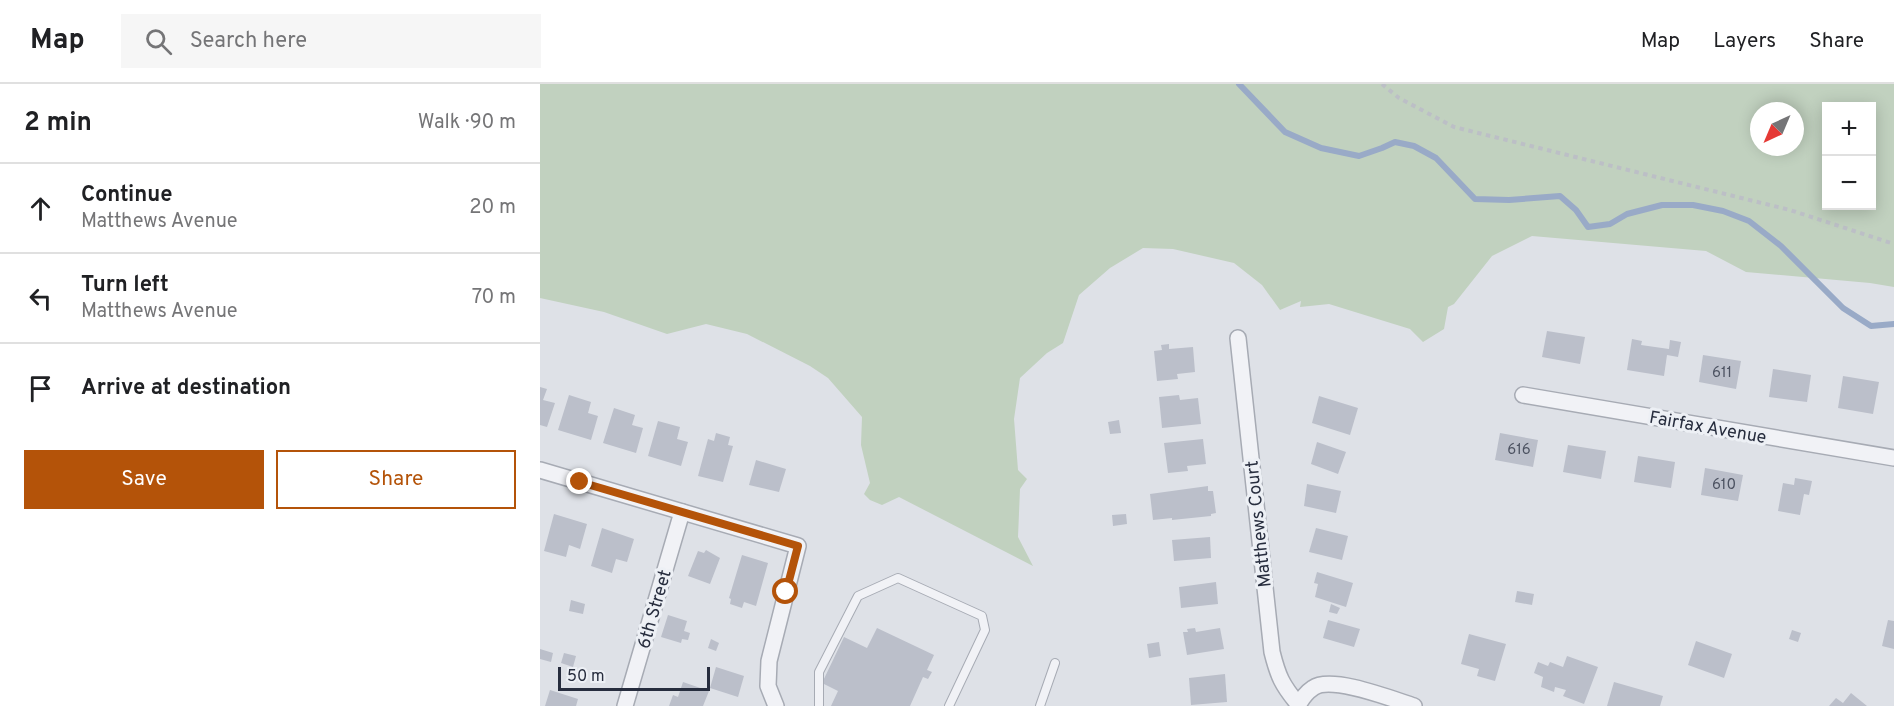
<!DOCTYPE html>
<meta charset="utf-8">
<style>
body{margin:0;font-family:Overpass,sans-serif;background:#f6f6f6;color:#202124}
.controls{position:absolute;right:18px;top:18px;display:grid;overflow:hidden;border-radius:0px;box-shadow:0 3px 15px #0003}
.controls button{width:54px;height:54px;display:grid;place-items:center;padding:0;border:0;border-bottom:2px solid #e0e0e0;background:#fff;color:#202124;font:30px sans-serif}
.compass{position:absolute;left:1210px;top:18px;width:54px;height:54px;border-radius:50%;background:#fff;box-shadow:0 3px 15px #0003;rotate:224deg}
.scale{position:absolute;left:18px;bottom:15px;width:152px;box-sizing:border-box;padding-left:6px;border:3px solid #272d3e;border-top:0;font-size:16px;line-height:21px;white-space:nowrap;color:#272d3e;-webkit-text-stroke:4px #edf0f5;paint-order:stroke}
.stop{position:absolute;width:18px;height:18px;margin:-14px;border:4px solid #b45309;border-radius:50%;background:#fff}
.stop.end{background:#b45309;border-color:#fff;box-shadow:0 2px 6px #0008}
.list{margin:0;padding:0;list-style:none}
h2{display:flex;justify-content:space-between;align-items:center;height:78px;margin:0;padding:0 24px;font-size:26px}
h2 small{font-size:20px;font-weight:400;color:#757577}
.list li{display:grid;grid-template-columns:39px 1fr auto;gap:18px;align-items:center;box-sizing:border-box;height:90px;padding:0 24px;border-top:2px solid #e0e0e0}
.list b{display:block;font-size:22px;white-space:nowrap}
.list p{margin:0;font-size:20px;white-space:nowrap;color:#757577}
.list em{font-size:20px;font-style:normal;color:#757577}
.actions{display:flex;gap:12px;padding:18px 24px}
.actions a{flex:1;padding:14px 0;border:2px solid #b45309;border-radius:0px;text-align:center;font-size:21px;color:#b45309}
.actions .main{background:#b45309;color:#fff}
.icon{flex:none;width:33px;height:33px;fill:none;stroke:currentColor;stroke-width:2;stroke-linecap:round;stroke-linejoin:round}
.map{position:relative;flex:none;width:1354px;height:622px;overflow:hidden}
header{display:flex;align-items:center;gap:36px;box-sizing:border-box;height:84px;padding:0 30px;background:#fff;border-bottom:2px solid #e0e0e0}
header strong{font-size:28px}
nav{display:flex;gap:33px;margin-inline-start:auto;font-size:21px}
.search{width:420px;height:54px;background:#f6f6f6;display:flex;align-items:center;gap:15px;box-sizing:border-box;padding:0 21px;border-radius:0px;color:#757577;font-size:22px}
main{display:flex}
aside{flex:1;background:#fff}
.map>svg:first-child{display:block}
.green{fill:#c1d1bf;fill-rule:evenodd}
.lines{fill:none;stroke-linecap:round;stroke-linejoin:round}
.stream{stroke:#99aac7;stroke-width:6}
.building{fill:#bbbfca}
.service-casing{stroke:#a7abb4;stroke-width:10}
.minor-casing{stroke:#a7abb4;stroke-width:18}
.path{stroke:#bcbfc6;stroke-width:4;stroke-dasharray:4.5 4.5;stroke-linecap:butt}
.service{stroke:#f1f2f6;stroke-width:8}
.minor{stroke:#f1f2f6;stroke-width:15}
.route{stroke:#b45309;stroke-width:8}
.labels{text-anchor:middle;stroke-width:6;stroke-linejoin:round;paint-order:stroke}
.number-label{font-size:15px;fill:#4c5261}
.street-label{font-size:18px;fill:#272d3e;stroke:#edf0f5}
</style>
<header>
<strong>Map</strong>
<div class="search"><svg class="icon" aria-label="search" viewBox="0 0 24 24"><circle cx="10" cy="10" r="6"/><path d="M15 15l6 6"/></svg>Search here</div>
<nav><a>Map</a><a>Layers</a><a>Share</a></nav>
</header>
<main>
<aside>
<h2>2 min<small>Walk · 90 m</small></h2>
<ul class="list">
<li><svg class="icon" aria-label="ahead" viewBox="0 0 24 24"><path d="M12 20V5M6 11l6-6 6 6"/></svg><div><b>Continue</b><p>Matthews Avenue</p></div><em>20 m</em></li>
<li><svg class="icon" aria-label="left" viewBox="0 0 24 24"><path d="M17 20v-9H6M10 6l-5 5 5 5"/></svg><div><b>Turn left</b><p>Matthews Avenue</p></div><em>70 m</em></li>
<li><svg class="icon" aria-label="arrive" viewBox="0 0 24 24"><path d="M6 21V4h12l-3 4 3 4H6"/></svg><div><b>Arrive at destination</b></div></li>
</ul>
<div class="actions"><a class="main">Save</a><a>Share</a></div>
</aside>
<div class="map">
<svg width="1354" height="622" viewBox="0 0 1354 622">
<rect width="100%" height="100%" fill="#dee1e7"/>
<!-- green -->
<path class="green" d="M0,0H1354V203L1330,199L1206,188L1166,167L992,152L952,172L914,220L908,223L904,245L883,258L870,245L789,220L760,223L761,217L740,226L722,201L694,179L633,165L603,164L570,184L539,211L523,259L507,269L480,294L474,335L478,386L487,395L480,405L478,453L493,482L359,413L342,421L330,416L324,410L330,399L321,361L322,333L288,294L270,282L207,250L166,240L127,250L64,228L0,214ZM1286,22H1332V122H1286ZM1219,27H1255V63H1219Z"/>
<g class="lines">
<!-- stream -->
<path class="stream" d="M699,0L745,48L781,64L819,72L842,64L855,58L874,62L896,74L935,115L969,116L1020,112L1036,126L1048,143L1070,140L1087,130L1122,121H1153L1183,127L1209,137L1241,162L1303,224L1331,242L1354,240"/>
</g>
<!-- building -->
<g class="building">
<path d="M1007,247L1045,253L1040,280L1002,273Z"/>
<path d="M1092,255L1102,257L1101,261L1129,265L1130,256L1141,258L1138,273L1127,271L1124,292L1087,286Z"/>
<path d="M629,260V265L653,263L655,288L637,290L638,295L617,297L614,267L622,266L621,261Z"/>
<path d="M1163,271L1201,277L1196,305L1159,298Z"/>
<path d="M1233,285L1271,291L1267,318L1229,313Z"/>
<path d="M1303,292L1339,298L1333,330L1298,324Z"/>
<path d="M0,303L7,305L3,316L15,319L7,343L0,341Z"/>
<path d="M29,311L51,318L48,329L58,332L51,356L18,346Z"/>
<path d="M639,311L640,316L658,314L661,340L622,344L619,313Z"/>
<path d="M779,312L818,324L810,351L772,339Z"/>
<path d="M74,324L95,331L92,341L103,344L96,369L63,359Z"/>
<path d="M579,336L581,349L570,350L568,338Z"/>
<path d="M118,337L140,343L137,355L148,358L141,382L108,372Z"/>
<path d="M176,349L190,353L188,361L193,362L183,398L158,392L168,355L174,357Z"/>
<path d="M960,349L998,356L993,383L955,376Z"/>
<path d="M663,355L666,380L647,382L648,387L628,389L624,359Z"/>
<path d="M777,358L806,368L798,390L771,380Z"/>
<path d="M1028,361L1066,367L1061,395L1023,388Z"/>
<path d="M1098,372L1135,378L1131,404L1094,398Z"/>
<path d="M216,376L246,385L239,408L209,401Z"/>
<path d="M1165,384L1203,391L1198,417L1161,411Z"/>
<path d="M1255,394L1272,397L1269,411L1264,410L1260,431L1238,427L1243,399L1254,401Z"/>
<path d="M767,400L801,407L796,429L764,422Z"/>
<path d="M668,402V407H673L676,429L671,430V432L632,436V434L613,436L610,410Z"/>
<path d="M14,430L47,440L40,465L29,461L26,473L4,467Z"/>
<path d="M586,430L587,440L573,442L572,431Z"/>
<path d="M62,444L94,455L87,478L76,475L72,489L51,482Z"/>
<path d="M776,444L808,452L802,476L769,468Z"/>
<path d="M670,453L671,474L634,477L632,456Z"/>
<path d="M166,466L180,474L170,500L148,492L158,467L164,469Z"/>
<path d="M202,471L228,479L216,522L204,518L202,524L190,520L191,515L189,514Z"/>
<path d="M777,488L813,499L806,523L775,513L778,500L774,499Z"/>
<path d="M676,498L678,520L641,524L639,503Z"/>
<path d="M977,507L994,510L992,521L975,518Z"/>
<path d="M31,516L45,520L43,530L29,527Z"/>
<path d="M791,520L800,524L797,530L789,528Z"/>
<path d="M128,531L147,537L144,547L150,549L148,556L142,555L141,559L121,553Z"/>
<path d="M788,536L820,545L814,563L783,554Z"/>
<path d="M1348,536L1354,537V565L1342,562Z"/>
<path d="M337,544L394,571L387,586L392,588L388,595L383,593L370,622H291L298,607L282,599L304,553L327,564Z"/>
<path d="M655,544L656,548L680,544L684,565L647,571L643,548H648L647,545Z"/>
<path d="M1252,546L1261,549L1258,558L1249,555Z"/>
<path d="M929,550L966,560L955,597L937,592L939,585L921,580Z"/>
<path d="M171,555L179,559L176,567L168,564Z"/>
<path d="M1156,557L1192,570L1184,594L1148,581Z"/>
<path d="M619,558L621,572L609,574L607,560Z"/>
<path d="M0,565L13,569L11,578L0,575Z"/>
<path d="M24,569L36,572L33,583L21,579Z"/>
<path d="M1027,572L1058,583L1044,620L1023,612L1026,606L1015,603L1014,608L1001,603L1003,593L994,589L998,578L1008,582L1010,578L1023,583Z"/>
<path d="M176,583L204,592L198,613L170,604Z"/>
<path d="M685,590L687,618L651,621L649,594Z"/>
<path d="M143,598L169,607L163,622H129L133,611L138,613Z"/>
<path d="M1074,598L1123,612L1120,622H1067Z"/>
<path d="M10,606L38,615L36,622H5Z"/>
<path d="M1311,609L1327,622H1289L1296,614L1303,619Z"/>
</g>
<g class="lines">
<!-- service casing -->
<g class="service-casing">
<g id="service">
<path d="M279,622V588L318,512L358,494L442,532L445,546L409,622"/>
<path d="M500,622L515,579"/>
</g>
</g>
<!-- minor casing -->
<g class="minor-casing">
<g id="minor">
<path d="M698,254L732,568C738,592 742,601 758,620"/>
<path d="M983,311L1354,374"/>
<path d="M0,386L258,462L229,577L228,602L236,622"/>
<path d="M85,622L142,428"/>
<path d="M758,622C761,616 767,608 773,604C791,591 852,615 874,622"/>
</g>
</g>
<!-- path -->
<path class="path" d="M842,0L859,14L914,43L1250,126L1354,160"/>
<!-- service -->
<use href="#service" class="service"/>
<!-- minor -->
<use href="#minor" class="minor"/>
</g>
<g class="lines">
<!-- route -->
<path class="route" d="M40,398L258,462L246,508"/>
</g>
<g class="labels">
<!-- number labels -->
<g class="number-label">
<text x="1182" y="293">611</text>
<text x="979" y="370">616</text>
<text x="1184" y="405">610</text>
</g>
<!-- street labels -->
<g class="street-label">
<text transform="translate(1168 343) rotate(10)" y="6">Fairfax Avenue</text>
<text transform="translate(718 440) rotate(-96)" y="6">Matthews Court</text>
<text transform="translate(114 525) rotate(-74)" y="6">6th Street</text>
</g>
</g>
</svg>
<div class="controls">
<button>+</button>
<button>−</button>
</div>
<svg class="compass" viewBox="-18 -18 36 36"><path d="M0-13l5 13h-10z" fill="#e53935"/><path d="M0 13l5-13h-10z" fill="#757577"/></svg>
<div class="scale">50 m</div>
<div class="stop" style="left:246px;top:508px"></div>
<div class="stop end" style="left:40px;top:398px"></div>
</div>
</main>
